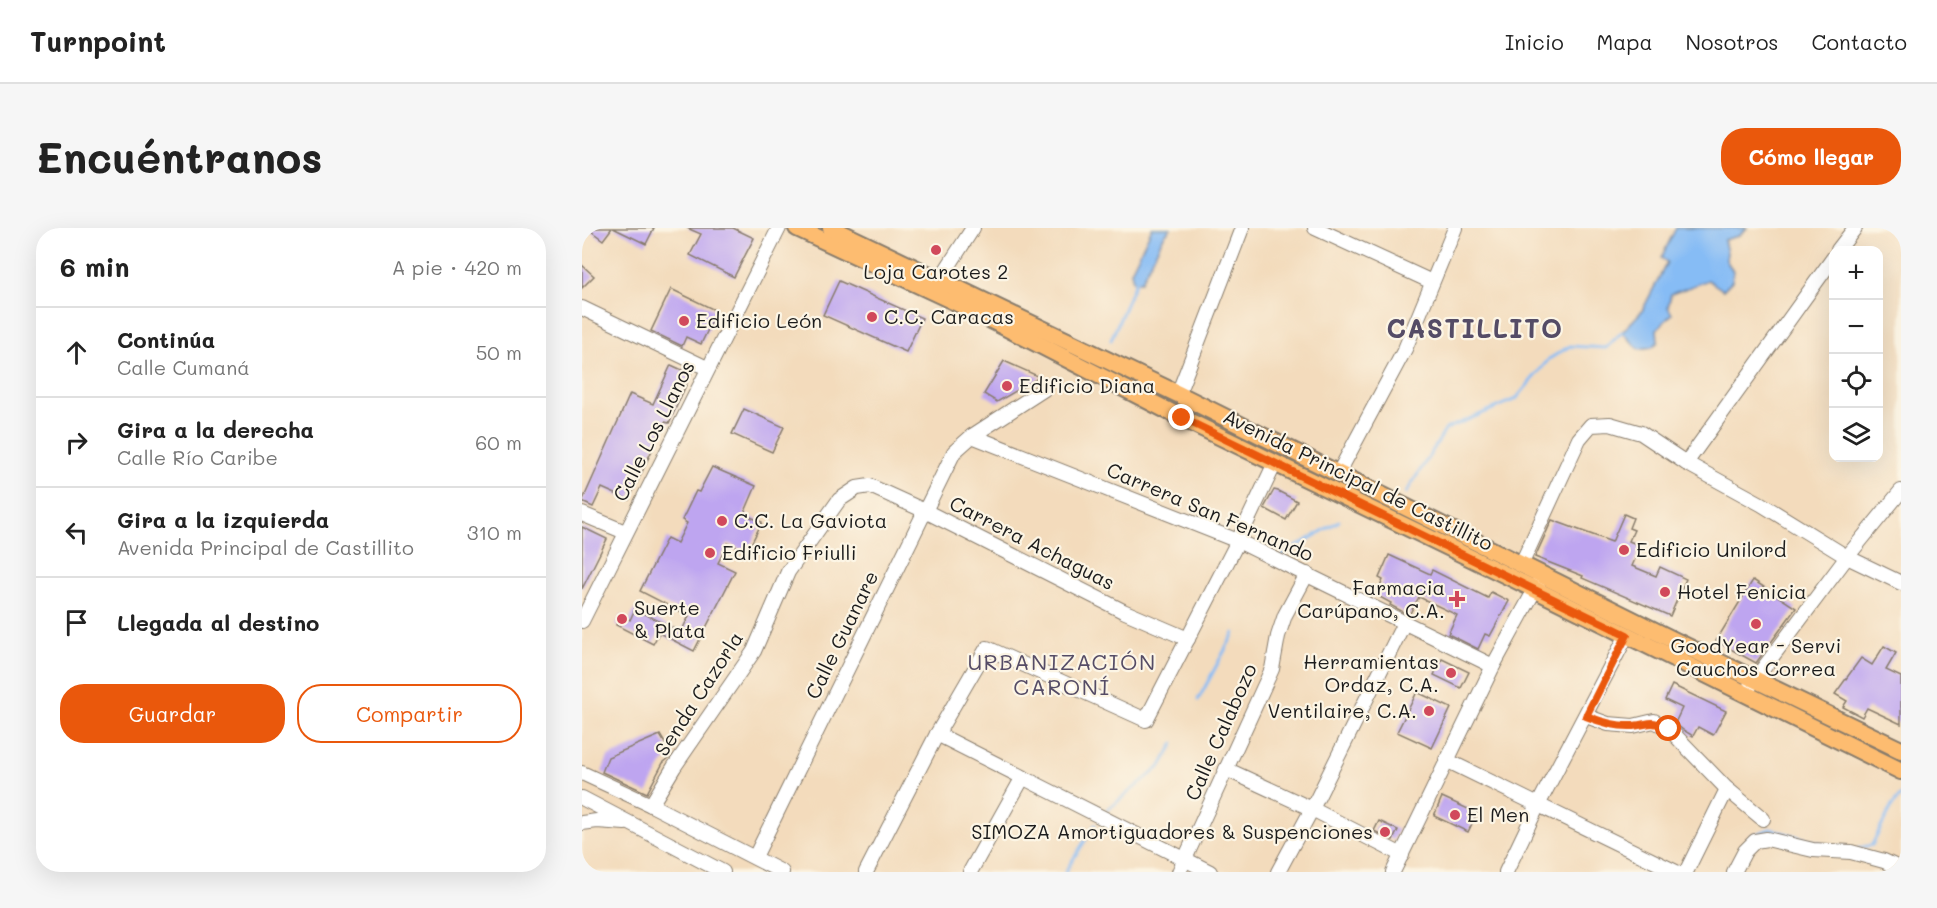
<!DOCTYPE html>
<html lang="es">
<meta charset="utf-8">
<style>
body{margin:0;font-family:Mali,sans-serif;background:#f6f6f6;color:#222}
.controls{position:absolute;right:18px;top:18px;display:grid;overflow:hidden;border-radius:12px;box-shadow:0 6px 24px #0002}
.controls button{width:54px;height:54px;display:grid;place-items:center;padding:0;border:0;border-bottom:2px solid #e0e0e0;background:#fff;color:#222;font:30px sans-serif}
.stop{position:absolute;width:18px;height:18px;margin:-14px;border:4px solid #ea580c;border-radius:50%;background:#fff}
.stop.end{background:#ea580c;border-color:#fff;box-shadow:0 2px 6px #0008}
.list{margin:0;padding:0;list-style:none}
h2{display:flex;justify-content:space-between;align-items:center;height:78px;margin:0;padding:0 24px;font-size:26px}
h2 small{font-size:20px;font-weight:400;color:#767676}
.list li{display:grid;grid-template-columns:39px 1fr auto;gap:18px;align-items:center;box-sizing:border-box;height:90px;padding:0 24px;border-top:2px solid #e0e0e0}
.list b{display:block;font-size:22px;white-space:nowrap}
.list p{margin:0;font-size:20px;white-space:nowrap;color:#767676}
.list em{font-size:20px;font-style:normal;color:#767676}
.actions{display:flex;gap:12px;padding:18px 24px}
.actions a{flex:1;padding:14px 0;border:2px solid #ea580c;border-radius:24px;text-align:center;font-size:21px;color:#ea580c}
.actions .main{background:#ea580c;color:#fff}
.icon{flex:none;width:33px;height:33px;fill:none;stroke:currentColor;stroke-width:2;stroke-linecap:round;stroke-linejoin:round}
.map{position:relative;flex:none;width:1319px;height:644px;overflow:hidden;border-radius:24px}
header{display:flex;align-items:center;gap:36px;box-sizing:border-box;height:84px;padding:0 30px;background:#fff;border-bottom:2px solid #e0e0e0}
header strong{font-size:28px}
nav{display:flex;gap:33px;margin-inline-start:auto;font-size:21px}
.intro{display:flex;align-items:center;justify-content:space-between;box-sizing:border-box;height:144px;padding:0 36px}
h1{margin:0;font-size:42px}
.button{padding:15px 27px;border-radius:24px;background:#ea580c;color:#fff;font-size:21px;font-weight:700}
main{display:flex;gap:36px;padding:0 36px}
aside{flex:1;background:#fff;border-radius:24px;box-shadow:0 6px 24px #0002}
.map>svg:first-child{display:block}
.water{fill:#86bcf5;stroke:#516c88;stroke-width:1.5}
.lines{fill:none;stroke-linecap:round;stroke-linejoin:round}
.stream{stroke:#86bcf5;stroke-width:3}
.building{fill:#bea5f0}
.minor-casing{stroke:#887c6c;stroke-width:16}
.major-casing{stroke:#887c6c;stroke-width:20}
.minor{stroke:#fff;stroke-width:14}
.major{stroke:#fdbc70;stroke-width:16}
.route{stroke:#ea580c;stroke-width:8}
.poi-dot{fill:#d1495b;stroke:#fcf5e5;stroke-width:2}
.labels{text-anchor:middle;stroke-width:4.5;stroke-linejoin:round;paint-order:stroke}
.poi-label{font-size:20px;fill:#1c1c1c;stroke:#fcf5e5;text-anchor:start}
.street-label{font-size:20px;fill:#1c1c1c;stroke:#fcf5e5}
.quarter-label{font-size:22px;letter-spacing:1.5px;fill:#554c66;stroke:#fcf5e5}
.district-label{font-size:26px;font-weight:bold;letter-spacing:1.5px;fill:#554c66;stroke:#fcf5e5}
</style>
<header>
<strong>Turnpoint</strong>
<nav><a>Inicio</a><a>Mapa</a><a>Nosotros</a><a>Contacto</a></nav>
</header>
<div class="intro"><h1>Encuéntranos</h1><a class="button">Cómo llegar</a></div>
<main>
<aside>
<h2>6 min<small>A pie · 420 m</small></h2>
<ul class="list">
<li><svg class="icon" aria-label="ahead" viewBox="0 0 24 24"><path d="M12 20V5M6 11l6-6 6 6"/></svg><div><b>Continúa</b><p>Calle Cumaná</p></div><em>50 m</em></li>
<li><svg class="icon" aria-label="right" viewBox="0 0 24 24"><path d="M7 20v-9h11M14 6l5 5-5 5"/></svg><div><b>Gira a la derecha</b><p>Calle Río Caribe</p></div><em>60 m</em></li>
<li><svg class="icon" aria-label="left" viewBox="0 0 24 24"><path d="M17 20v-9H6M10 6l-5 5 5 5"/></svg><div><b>Gira a la izquierda</b><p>Avenida Principal de Castillito</p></div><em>310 m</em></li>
<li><svg class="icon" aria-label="arrive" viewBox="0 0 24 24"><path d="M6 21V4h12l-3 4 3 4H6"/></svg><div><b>Llegada al destino</b></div></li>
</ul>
<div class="actions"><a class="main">Guardar</a><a>Compartir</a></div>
</aside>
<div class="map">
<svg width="1319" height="644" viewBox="0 0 1319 644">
<rect width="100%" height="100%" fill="#fcf5e5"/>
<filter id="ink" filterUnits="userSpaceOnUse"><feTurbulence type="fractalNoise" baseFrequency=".0167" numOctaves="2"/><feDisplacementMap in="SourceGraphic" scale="12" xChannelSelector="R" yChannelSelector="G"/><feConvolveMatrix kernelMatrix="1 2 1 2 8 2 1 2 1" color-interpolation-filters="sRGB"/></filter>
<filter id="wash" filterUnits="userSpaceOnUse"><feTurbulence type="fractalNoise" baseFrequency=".008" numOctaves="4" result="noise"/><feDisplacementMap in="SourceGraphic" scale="24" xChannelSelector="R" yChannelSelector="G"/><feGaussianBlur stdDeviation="1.35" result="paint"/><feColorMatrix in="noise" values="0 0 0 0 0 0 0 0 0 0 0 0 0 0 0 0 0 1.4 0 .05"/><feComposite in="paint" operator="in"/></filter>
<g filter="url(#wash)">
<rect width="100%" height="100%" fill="#f3dbbc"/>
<!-- water -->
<g class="water">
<path d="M570,0H589L582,8L559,53H551L549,43Z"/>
<path d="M1094,0H1165L1156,8L1142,12L1145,25L1144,32L1151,43L1150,53L1141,62L1126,52L1089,66L1086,79L1090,86L1075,101L1076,114L1070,119L1057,121L1040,104L1060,83L1085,34L1079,30Z"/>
</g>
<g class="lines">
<!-- stream -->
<g class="stream">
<path d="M529,112L555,50"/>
<path d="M824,265L864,201L934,171L967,131L988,118L1024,120L1040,104"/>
<path d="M699,328L757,293"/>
<path d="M616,472L652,405"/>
<path d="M525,582L579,538L592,515"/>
<path d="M1170,608L1188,601L1241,616"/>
<path d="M1277,620L1290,617L1310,578L1319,567"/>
<path d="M483,644L513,597"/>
</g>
</g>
<g id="blocks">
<!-- building -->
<g class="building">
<path d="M5,0H30L21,12Z"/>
<path d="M31,0H72L64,16Z"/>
<path d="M105,0H151L172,10L152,49L108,27L119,6Z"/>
<path d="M0,37L12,48L0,60Z"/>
<path d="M257,53L340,90L324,124L241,87Z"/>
<path d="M89,61L135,83L119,116L104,109L100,118L69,103Z"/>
<path d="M422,133L458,149L415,174L402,166Z"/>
<path d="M89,137L109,146L87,195L83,194L47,272L20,260L11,279L0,274L48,166L71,176Z"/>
<path d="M162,181L202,199L190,224L150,206Z"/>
<path d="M130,239L174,258L162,286L180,294L165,324L146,315L136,335L153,343L112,423L77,405L71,416L34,397L39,387L48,392L53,381L99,404L107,388L58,363L85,310L95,315L105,295L100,292L114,263L117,264Z"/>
<path d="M692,262L696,263L715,273L704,292L682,280Z"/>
<path d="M1042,286L1051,290L1047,300L1052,302L1047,313L1059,318L1050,338L1074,348L1078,339L1104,351L1088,388L1000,350L1001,348L953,329L970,292L1030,314Z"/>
<path d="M0,299L25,311L0,361Z"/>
<path d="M807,327L848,346L850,342L906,370L909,364L927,373L908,408L903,406L896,421L866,406L875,387L837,369L827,387L808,377L809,375L794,367L801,352L797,350Z"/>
<path d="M1171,352L1214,380L1174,435L1134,413Z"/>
<path d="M1302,418L1314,425L1304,442L1319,449V496L1285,480L1280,489L1261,479L1265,473L1253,466L1279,430L1290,437Z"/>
<path d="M860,431L887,444L879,460L852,447Z"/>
<path d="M1090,457L1144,483L1131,507L1116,499L1111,508L1101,502L1093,495L1100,480L1083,472Z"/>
<path d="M835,464L869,480L850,520L815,504Z"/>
<path d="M78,507L90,527L81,535L65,565L20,544L26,529Z"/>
<path d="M860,569L895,585L886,604L852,588Z"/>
<path d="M797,593L816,602L811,612L792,603Z"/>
</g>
</g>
</g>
<g filter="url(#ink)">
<use href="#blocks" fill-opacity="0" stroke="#887c6c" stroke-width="1.5"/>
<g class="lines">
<!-- minor casing -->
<g class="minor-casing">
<g id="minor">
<path d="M733,0L850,54"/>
<path d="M1256,22L1273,0"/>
<path d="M357,53L391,0"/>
<path d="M0,80L125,140"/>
<path d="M596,166L660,0"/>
<path d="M390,208L656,313L911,438"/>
<path d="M1104,235L1252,29"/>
<path d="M756,246L823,121L873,0"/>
<path d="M0,286L43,304"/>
<path d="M939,337L997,211L1009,197L1028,196L1059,205L1104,235L1179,276L1265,329L1319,355"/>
<path d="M0,393L197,0"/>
<path d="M1168,458L1265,329L1319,263"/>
<path d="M1004,488L1026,496L1051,498L1072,493L1087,501L1145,561L1181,591"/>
<path d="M355,506L628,644"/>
<path d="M864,532L1094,644"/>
<path d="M644,541L730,581L820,627"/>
<path d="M0,545L69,577L200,644"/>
<path d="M0,570L141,644"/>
<path d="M69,577L92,539L172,423L206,344L257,272L275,260L288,258L343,283L541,383L606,411"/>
<path d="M0,595L15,593L43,595"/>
<path d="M173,629L372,224L390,208L464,160"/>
<path d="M284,644L355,506L405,420L564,492L656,313L693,235"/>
<path d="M388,644L441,549"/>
<path d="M597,644L690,441L696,408L703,387L725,346"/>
<path d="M696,644L730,581L822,395"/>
<path d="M811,644L911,438L957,354"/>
<path d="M924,644L956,577L1045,407"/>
<path d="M1104,644L1145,561"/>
<path d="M1152,644L1163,623L1173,613L1185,611L1231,622L1269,624L1302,633L1319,641"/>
</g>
</g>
<!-- major casing -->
<g class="major-casing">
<g id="major">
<path d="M215,0L382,78L600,190L930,350L1319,543"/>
<path d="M249,0L596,166L1089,411L1319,522"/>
</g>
</g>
<!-- minor -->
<use href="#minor" class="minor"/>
<!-- major -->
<use href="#major" class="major"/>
</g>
</g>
<g class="lines" filter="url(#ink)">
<!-- route -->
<path class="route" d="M600,190L1045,407L1004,488C1019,494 1035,499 1051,498C1071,496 1067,491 1087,501"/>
</g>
<!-- markers -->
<g class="poi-dot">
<circle cx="354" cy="22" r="6"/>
<circle cx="290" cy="89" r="6"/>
<circle cx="102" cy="93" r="6"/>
<circle cx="425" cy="158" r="6"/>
<circle cx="140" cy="293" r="6"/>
<circle cx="1042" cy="322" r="6"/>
<circle cx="128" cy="325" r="6"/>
<circle cx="1083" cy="364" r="6"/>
<path d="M872 362h6v6h6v6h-6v6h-6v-6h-6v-6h6z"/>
<circle cx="40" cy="391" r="6"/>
<circle cx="1174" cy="396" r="6"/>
<circle cx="869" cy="445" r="6"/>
<circle cx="847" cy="483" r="6"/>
<circle cx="873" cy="587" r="6"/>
<circle cx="803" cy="604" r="6"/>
</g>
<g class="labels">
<!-- poi labels -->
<g class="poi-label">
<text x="354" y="51" text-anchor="middle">Loja Carotes 2</text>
<text x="302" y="96">C.C. Caracas</text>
<text x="114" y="100">Edificio León</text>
<text x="437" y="165">Edificio Diana</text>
<text x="152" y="300">C.C. La Gaviota</text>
<text x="1054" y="329">Edificio Unilord</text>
<text x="140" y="332">Edificio Friulli</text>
<text x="863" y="367" text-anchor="end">Farmacia<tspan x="863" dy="23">Carúpano, C.A.</tspan></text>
<text x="1095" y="371">Hotel Fenicia</text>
<text x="52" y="387">Suerte<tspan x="52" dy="23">&amp; Plata</tspan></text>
<text x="1174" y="425" text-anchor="middle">GoodYear - Servi<tspan x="1174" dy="23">Cauchos Correa</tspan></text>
<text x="857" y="441" text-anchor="end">Herramientas<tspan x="857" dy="23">Ordaz, C.A.</tspan></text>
<text x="835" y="490" text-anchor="end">Ventilaire, C.A.</text>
<text x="885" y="594">El Men</text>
<text x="791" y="611" text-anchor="end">SIMOZA Amortiguadores &amp; Suspenciones</text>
</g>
<!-- street labels -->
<g class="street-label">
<text transform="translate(72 203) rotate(-63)" y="7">Calle Los Llanos</text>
<text transform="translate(776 252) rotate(26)" y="7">Avenida Principal de Castillito</text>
<text transform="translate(628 284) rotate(23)" y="7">Carrera San Fernando</text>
<text transform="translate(450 315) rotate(27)" y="7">Carrera Achaguas</text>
<text transform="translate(260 407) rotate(-64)" y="7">Calle Guanare</text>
<text transform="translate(117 466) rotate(-57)" y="7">Senda Cazorla</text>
<text transform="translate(639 504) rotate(-66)" y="7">Calle Calabozo</text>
</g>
<!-- quarter labels -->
<g class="quarter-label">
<text x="480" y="442">URBANIZACIÓN<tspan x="480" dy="25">CARONÍ</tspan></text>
</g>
<!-- district labels -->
<g class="district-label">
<text x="893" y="110">CASTILLITO</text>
</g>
</g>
</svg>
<div class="controls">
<button>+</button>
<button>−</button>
<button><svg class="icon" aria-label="locate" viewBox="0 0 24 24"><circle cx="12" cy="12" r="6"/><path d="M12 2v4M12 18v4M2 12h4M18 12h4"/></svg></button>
<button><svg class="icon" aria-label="layers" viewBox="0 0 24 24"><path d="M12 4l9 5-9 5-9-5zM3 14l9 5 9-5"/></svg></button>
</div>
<div class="stop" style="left:1087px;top:501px"></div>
<div class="stop end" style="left:600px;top:190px"></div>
</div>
</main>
